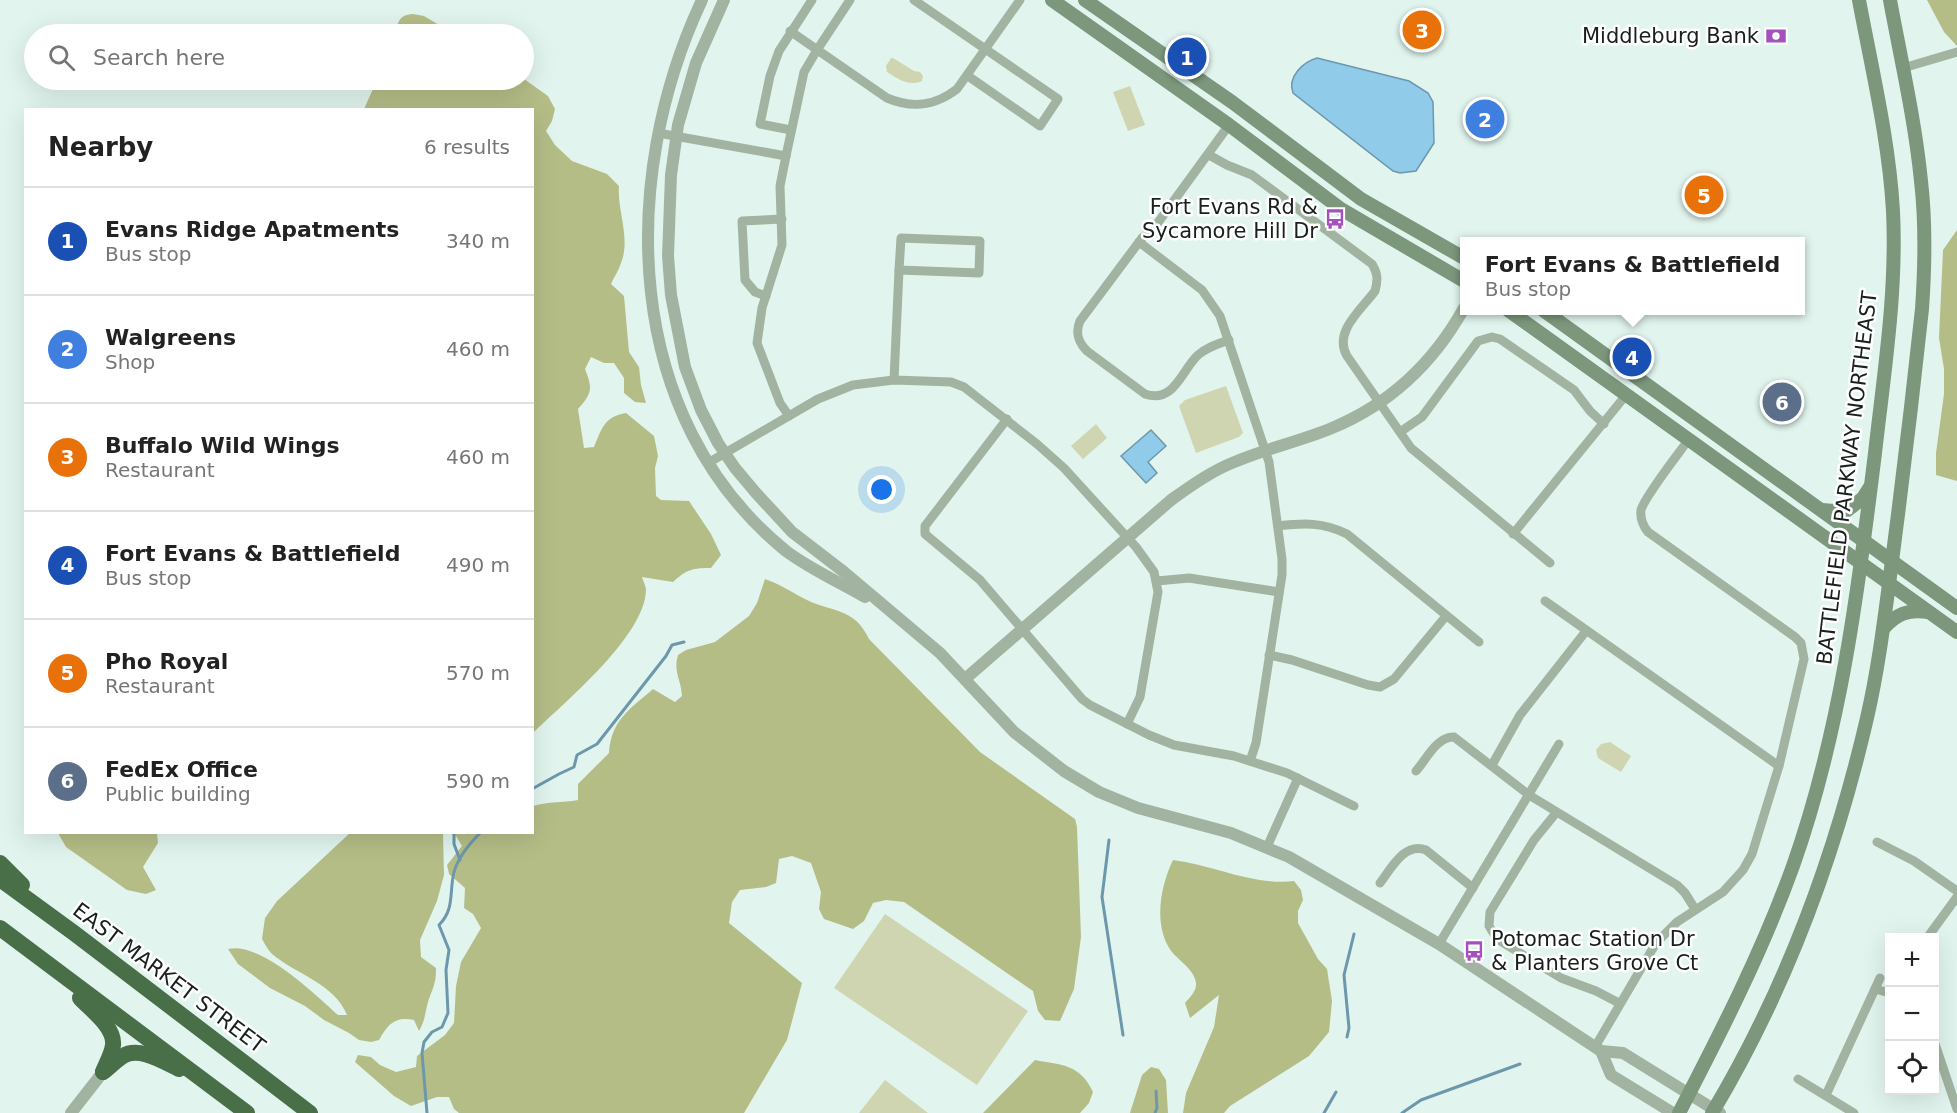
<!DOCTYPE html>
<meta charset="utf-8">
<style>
body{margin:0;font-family:"DejaVu Sans",sans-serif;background:#f6f6f6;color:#222}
.controls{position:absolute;right:18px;bottom:18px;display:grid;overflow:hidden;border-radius:0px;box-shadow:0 6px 24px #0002}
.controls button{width:54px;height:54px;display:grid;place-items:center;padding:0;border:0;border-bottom:2px solid #e0e0e0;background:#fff;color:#222;font:30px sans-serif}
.you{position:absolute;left:882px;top:490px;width:21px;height:21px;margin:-15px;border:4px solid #fff;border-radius:50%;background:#1a73e8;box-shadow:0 0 0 9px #1a73e833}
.badge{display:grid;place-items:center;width:39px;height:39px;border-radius:50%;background:#ea580c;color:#fff;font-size:20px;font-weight:700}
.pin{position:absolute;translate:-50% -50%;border:3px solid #fff;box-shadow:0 2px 6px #0006}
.popup{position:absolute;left:1460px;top:237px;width:345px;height:78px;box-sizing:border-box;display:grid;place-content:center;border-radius:0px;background:#fff;filter:drop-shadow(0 2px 4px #0005);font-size:20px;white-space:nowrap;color:#767676}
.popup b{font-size:22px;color:#222}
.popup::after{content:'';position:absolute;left:50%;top:100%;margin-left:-12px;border:12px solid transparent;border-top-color:#fff}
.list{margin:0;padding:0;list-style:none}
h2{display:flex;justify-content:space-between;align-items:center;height:78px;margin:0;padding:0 24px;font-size:26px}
h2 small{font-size:20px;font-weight:400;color:#767676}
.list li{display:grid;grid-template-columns:39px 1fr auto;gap:18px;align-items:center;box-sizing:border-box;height:108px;padding:0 24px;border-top:2px solid #e0e0e0}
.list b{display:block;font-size:22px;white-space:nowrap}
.list p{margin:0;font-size:20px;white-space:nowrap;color:#767676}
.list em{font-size:20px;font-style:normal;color:#767676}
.icon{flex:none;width:33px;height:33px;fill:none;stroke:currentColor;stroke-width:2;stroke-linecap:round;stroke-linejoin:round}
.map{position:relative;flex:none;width:1957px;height:1113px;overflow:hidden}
.search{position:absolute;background:#fff;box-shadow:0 6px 24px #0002;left:24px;top:24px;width:510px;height:66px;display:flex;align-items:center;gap:15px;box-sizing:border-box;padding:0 21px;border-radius:33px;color:#767676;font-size:22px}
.panel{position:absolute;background:#fff;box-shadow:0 6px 24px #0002;left:24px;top:108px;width:510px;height:726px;border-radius:0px}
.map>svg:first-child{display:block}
.green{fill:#cfd5b0}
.forest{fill:#b5bd87}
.water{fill:#90cbe9;stroke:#6c97ac;stroke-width:1.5}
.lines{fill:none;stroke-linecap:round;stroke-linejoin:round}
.stream{stroke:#6c97ac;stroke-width:3}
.minor{stroke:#a2b4a1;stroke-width:9}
.tertiary{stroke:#a2b4a1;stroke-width:12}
.secondary{stroke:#7c977b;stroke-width:14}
.motorway{stroke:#496f49;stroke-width:16}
.labels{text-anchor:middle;stroke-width:5;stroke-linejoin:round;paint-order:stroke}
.poi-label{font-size:21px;fill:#181f1d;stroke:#fff;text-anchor:end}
.street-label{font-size:21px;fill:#181f1d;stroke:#fff}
</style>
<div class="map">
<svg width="1957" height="1113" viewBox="0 0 1957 1113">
<rect width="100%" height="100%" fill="#e1f5ee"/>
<!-- green -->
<g class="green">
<path d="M891,58H893L914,71L920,72L923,76L922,81C909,87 898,79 887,72L886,66Z"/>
<path d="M1130,86L1145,125L1128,131L1113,92Z"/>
<path d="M1226,386L1243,433L1239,437L1196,453L1179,406L1185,400Z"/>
<path d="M1096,424L1107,438L1083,459L1071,446Z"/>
<path d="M1610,742L1631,756L1621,772L1598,758L1596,750L1601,744Z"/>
<path d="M885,914L1028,1011L977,1085L834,988Z"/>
<path d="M885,1080L928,1113H859Z"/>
</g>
<!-- forest -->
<g class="forest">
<path d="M1927,0H1957V46L1944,32Z"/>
<path d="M413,14L424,16L454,34H394C399,22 398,15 413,14Z"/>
<path d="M524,79L548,96L555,109L552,121L546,131L555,145L572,161L607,174L619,186C617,211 631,238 621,263C619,270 614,277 611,284L624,296L629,352L639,367L641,385L646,403L635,402L624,393V378L614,363H604L591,357L585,369C593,389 592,393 578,409L584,448L594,447C602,428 604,417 626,413L654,436L658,456L655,468L656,496L661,500L689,501L711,534L721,555L711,568C693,568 687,569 673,582L642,577C643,581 646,586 646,590C645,636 565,702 533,733L532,110L364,109L377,80Z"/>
<path d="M1957,230V481L1936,475V453L1944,394V369L1939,338L1943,250Z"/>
<path d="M765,579C779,584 790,591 803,598C830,613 854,606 869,639L980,752L1075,819L1077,827L1081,937L1074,989L1060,1021L1045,1020L1038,1011L1033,991L904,902L886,900L873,903L864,921L853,929L824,919L819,909L821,892L811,863L792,856L779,859L776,883L766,887L740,890L732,902L729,923L802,983L787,1040L744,1113H459L454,1109L449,1097H437L411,1106L394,1096L355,1062L358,1055L371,1057L380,1065L396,1072L416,1067L417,1056L445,1035L454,1023L456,986L461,962L481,928L473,914L464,908L465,888L449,874L447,865L462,846L456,836L449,833L532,832L533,806C550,801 561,803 578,800V784L609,753C611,720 630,709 653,689L675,702L682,696C681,679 673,672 678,655L686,650L715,642L749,616L757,603Z"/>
<path d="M351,832L443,833L444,875L437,901L420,940L421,957L436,968C436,985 433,987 428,1002C425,1013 425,1021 419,1031L414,1020C395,1016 388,1024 379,1040L371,1042L359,1040L349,1033L324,1020L305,1006L270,988L238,964L228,949C260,941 315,994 338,1015H347C334,983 297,975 272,954C268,950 265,944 262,939L265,918L277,901Z"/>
<path d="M58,833H157L158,843L143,867L156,890L146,894L127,890L66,847Z"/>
<path d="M1173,860C1214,865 1253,886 1294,881L1301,890L1303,900L1298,911V923L1318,959L1327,969L1332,1001L1329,1032L1309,1056L1230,1106L1224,1113H1183L1186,1093L1214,1027L1219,995L1190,1018L1185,1003C1191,996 1199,989 1195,979C1191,966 1174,958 1168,946C1154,920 1161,885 1173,860Z"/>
<path d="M1035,1060C1062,1065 1080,1064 1093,1092L1089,1103L1080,1113H983Z"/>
<path d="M1151,1067L1159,1069L1166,1080L1168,1113H1130L1142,1075Z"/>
</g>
<!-- water -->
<g class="water">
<path d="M1317,58L1409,81L1428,93L1433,102L1434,143L1416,171L1400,173L1393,171L1293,93C1287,77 1303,62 1317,58Z"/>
<path d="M1151,430L1166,446L1148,462L1157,473L1146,483L1121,456Z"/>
</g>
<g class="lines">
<!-- stream -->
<g class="stream">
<path d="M532,789L559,774L574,767L577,755L597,744L666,656L672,645L684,642"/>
<path d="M454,832V844L460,860"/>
<path d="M1109,840L1102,897L1123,1035"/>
<path d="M1347,1037L1349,1028L1344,975L1354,934"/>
<path d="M427,1113L422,1053L424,1042L432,1032L442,1027L448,1013L446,970L449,950L439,925C455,909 449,892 454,872C458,858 471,842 481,832"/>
<path d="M1155,1113L1157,1108L1156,1091"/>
<path d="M1324,1113L1336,1092"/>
<path d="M1402,1113L1421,1100L1520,1064"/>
</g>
<!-- minor -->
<g class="minor">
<path d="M914,0L1058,99L1040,126L968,76"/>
<path d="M790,31L887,98C913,109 935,106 957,89L1020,0"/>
<path d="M1903,68L1957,52"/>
<path d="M791,130L760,124L770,76L779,51L812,0"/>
<path d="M658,133L786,156L804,72L817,50L850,0"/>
<path d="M1209,155L1227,165L1252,175L1372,264C1378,274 1378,280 1375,291C1361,310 1333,332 1347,356L1411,448L1550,563"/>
<path d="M786,156L780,186L782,245L762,308L757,343L780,403L789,416"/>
<path d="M901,238L980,241L979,273L899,270Z"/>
<path d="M1139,242L1202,290L1220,316L1269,462L1282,559V575L1256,743L1250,761"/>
<path d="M766,296L755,292L745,280L742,221L782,219"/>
<path d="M1229,340C1218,344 1207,347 1198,355C1181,371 1174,404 1145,394L1087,351C1078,342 1075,333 1080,321L1142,238L1154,228L1229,125"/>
<path d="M894,380L899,270"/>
<path d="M1007,419L925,526V534L980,580L1082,699L1090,705L1149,735L1174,745L1234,756L1287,773L1354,806"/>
<path d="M1400,432L1422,417L1478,341L1492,337L1500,339L1574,390L1590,411L1604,424"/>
<path d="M708,463L818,399L853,385L894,380L951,382L964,387L1037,444L1064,468L1136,547L1154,572L1158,592L1140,697L1127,724"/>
<path d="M1278,526C1304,523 1323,522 1347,534L1479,642"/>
<path d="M1513,534L1626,395"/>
<path d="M1157,581L1189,578L1279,592"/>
<path d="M1545,601L1779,766"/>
<path d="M1269,655L1292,660L1368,685L1380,687L1394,679L1446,616"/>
<path d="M1492,765L1520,715L1586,631"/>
<path d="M1416,771C1426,760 1437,736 1454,737L1529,795L1677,885L1685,893L1695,909"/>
<path d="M1556,813L1534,840L1490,912L1489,926L1497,939L1561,978L1596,991L1619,1003"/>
<path d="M1877,842L1914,861L1957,891"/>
<path d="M1267,847L1298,778"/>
<path d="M1380,883C1391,869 1404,842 1426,850L1473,888"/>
<path d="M1927,938L1957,897"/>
<path d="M1439,944L1559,744"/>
<path d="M1875,989L1890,993"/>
<path d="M1934,1041L1957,1109"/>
<path d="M1595,1047L1656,943L1677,922L1723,892L1743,870L1752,854L1779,766L1804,659L1801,643L1795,637L1648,532C1643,526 1640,519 1641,510C1645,496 1679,453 1689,439"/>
<path d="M1798,1079L1854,1113"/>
<path d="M1826,1095L1880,978"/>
</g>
<!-- tertiary -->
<g class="tertiary">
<path d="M702,0C618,179 622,418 786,551C810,569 839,582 865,597"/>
<path d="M724,0L696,63L678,125L671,175L668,256L671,295L685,367L701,410L718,443L735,468L756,493L792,532L844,572L940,653L1014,732L1064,771L1099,792L1138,808L1231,833L1289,857L1439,944L1601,1051L1623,1053L1720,1113"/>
<path d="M965,679L1171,500C1192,485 1213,470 1237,461C1268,448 1301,441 1332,428C1390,404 1434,362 1464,308"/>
<path d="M1601,1051L1611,1075L1673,1113"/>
<path d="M71,1113L103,1072"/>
</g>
<!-- secondary -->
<g class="secondary">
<path d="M1052,0L1229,125L1341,209L1464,281"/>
<path d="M1085,0L1232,102L1361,199L1464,258"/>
<path d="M1508,310L1957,632"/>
<path d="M1543,310L1957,608"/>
<path d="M1822,510L1845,512L1863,498L1870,487"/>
<path d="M1883,629C1896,614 1908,609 1928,612"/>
<path d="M1679,1113C1721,1032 1762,952 1793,866C1840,733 1858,593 1875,453C1884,373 1897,292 1893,211C1889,140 1872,70 1859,0"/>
<path d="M1712,1113C1785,991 1835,856 1867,718C1879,666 1885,614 1892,561C1903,477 1913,393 1922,309C1925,266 1926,224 1921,181C1915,120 1901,60 1890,0"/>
</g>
<!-- motorway -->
<g class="motorway">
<path d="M0,863L22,885"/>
<path d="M0,879L74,933L310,1113"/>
<path d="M0,928L247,1113"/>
<path d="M80,998C91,1010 115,1027 113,1045C112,1054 106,1064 103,1072"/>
<path d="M103,1072C110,1067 116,1060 123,1056C139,1046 164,1062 179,1069"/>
</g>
</g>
<!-- icons -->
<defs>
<g id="bank-bare" transform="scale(1.62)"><path d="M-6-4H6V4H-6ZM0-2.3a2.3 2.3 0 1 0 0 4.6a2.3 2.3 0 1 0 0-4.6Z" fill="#a450bf" stroke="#fff" stroke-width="2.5" paint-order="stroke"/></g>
<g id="bus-bare" transform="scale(1.62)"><path d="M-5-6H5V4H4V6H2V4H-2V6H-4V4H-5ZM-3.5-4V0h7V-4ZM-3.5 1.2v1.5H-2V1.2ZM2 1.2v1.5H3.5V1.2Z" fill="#a450bf" stroke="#fff" stroke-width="2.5" paint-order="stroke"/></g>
</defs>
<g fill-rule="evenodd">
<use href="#bank-bare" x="1776" y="36"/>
<use href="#bus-bare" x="1335" y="219"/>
<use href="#bus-bare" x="1474" y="951"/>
</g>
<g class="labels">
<!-- poi labels -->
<g class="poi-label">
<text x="1759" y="43">Middleburg Bank</text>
<text x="1318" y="214">Fort Evans Rd &amp;<tspan x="1318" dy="24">Sycamore Hill Dr</tspan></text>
<text x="1491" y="946" text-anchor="start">Potomac Station Dr<tspan x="1491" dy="24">&amp; Planters Grove Ct</tspan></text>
</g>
<!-- street labels -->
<g class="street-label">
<text transform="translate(1847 478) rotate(-83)" y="7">BATTLEFIELD PARKWAY NORTHEAST</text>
<text transform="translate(169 978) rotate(37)" y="7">EAST MARKET STREET</text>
</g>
</g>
</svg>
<div class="controls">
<button>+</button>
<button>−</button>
<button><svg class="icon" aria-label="locate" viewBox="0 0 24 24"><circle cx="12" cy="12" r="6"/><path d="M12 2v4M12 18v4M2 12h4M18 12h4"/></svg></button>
</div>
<div class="you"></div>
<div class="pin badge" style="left:1187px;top:57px;background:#1a4fb4">1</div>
<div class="pin badge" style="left:1485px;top:119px;background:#3f7fe0">2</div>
<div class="pin badge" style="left:1422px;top:30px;background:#e8710a">3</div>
<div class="pin badge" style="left:1632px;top:357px;background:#1a4fb4">4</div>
<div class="popup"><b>Fort Evans &amp; Battlefield</b>Bus stop</div>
<div class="pin badge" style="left:1704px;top:195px;background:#e8710a">5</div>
<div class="pin badge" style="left:1782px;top:402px;background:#5c6f8a">6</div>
<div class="search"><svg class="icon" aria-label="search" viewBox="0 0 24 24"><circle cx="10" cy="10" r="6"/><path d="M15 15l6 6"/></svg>Search here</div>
<section class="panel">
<h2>Nearby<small>6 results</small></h2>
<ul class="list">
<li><span class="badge" style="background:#1a4fb4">1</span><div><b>Evans Ridge Apatments</b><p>Bus stop</p></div><em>340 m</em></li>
<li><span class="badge" style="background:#3f7fe0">2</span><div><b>Walgreens</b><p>Shop</p></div><em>460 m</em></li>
<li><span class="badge" style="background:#e8710a">3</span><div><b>Buffalo Wild Wings</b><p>Restaurant</p></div><em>460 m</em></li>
<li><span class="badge" style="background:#1a4fb4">4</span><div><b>Fort Evans &amp; Battlefield</b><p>Bus stop</p></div><em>490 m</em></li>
<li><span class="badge" style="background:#e8710a">5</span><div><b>Pho Royal</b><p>Restaurant</p></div><em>570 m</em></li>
<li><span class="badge" style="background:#5c6f8a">6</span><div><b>FedEx Office</b><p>Public building</p></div><em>590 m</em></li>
</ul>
</section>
</div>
